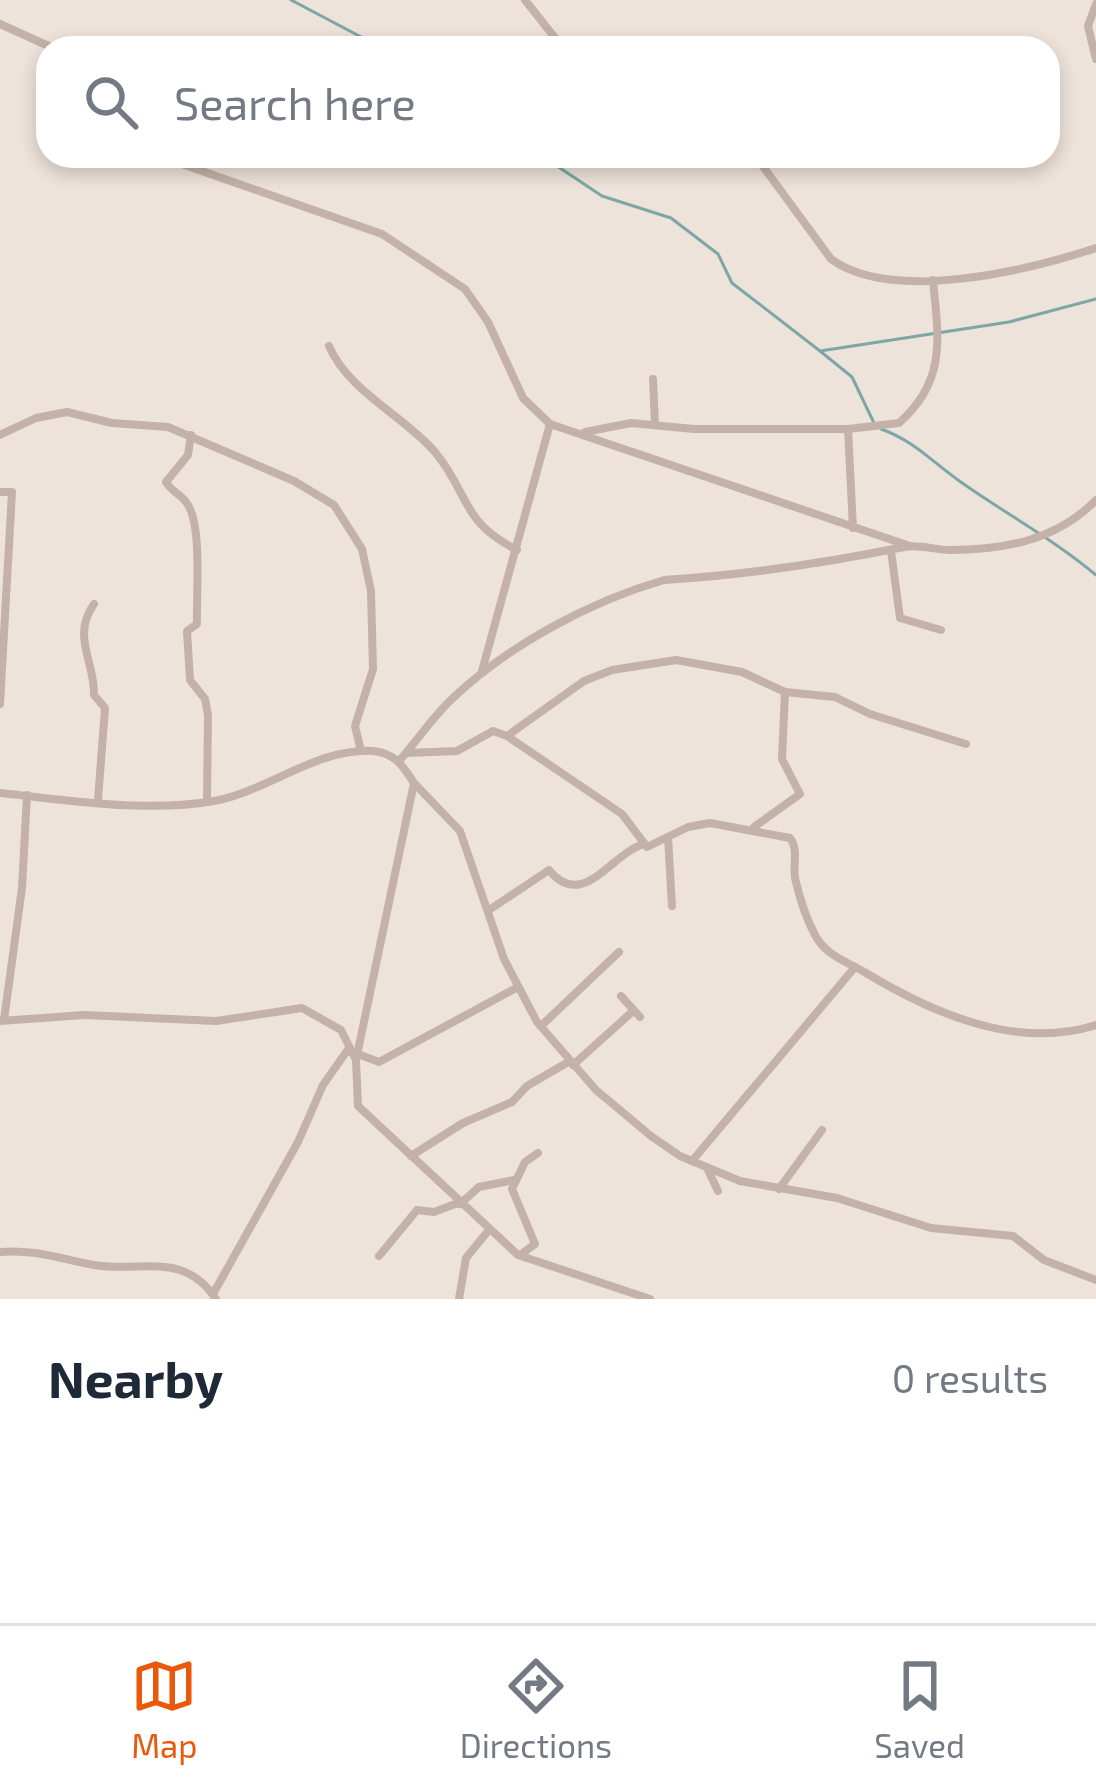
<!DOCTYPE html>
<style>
body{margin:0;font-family:"Exo 2",sans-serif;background:#f2f2f3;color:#1f2937}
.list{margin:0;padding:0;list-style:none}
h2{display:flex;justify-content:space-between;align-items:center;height:156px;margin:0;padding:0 48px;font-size:51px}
h2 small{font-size:39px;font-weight:400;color:#747a83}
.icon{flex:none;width:66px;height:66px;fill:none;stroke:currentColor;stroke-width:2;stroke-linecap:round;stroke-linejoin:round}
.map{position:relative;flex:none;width:1096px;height:1299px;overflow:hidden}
.search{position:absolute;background:#fff;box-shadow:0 6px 18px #0003;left:36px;right:36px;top:36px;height:132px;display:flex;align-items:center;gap:30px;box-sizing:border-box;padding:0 42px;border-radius:36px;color:#747a83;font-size:45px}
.sheet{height:324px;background:#fff}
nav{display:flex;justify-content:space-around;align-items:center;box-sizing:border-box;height:168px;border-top:3px solid #e0e1e3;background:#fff;font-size:33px;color:#747a83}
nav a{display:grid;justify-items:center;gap:6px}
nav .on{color:#ea580c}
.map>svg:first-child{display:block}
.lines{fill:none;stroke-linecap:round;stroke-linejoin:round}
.stream{stroke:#7da7a6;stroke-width:3}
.minor{stroke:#c4b2a8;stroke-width:8}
</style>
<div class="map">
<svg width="1096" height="1299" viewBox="0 0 1096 1299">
<rect width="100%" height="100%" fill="#eee3da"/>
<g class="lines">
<!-- stream -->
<g class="stream">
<path d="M291,0L382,48"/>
<path d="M542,156L602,196L671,218L718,254L732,283L820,351L1009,322L1096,299"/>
<path d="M820,351L852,377L874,423"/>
<path d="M881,429C914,441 930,460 958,480C1004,513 1052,538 1096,575"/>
</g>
<!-- minor -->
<g class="minor">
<path d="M525,0L563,48"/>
<path d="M1096,4L1088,26L1096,59"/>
<path d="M0,24L53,48"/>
<path d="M99,156H110"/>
<path d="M159,156L382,234L465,289L488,322L523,398L550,424L910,546"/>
<path d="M748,156L759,161L831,259C892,304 1029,270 1096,248"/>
<path d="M329,346C349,392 403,415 435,452C471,496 460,521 517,550"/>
<path d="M653,379L655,424"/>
<path d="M848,429L853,528"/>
<path d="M585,432L631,423L694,429H848L899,423C948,380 938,335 933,280"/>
<path d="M0,435L36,418L67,412L112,423L168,427L294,481L334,505L362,549L371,591L373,669L355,726L361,751"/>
<path d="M191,435L188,455L166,482C172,492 180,494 186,502C203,522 196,597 197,624L187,631L190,680L205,699L208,715L207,802"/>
<path d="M0,492H12L0,704"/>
<path d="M891,551L900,618L941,630"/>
<path d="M94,604C71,636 95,662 94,695L105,708L98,800"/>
<path d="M482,671L550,424"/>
<path d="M507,736L622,814L647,847L688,827L710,823L790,838C800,851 791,867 796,882C800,899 807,920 815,935C826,956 848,962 866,973C934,1014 1017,1050 1096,1025"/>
<path d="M407,753L457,751L493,731L507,736L584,681L612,670L676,660L742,672L785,692L835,697L870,714L966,744"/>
<path d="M399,761C418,740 433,716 454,697C509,645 591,601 664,580C745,575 825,563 904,547C919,544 935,550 950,550C1005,550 1057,540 1096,500"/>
<path d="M414,783L460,831L504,959L537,1022L596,1090L651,1136L680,1156L740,1181L837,1198L931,1228L1013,1236L1044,1260L1096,1280"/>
<path d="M0,793C68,800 146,813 214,801C268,791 316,748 373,751C395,753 403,766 414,783L356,1060L358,1106L518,1255L650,1299"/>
<path d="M754,827L800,794L782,759L785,692"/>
<path d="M668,837L672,906"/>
<path d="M489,910L549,870C582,911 611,855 641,845"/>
<path d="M621,996L640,1017"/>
<path d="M4,1020L22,888L27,795"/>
<path d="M0,1021L84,1015L216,1021L302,1008L341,1030L356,1060"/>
<path d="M541,1026L619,952"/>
<path d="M358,1054L379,1062L518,987"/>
<path d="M573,1065L632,1012"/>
<path d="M411,1156L463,1123L512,1102L527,1086L570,1061"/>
<path d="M692,1161L855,967"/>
<path d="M708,1170L718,1191"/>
<path d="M779,1189L822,1130"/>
<path d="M460,1204L479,1187L514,1180"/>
<path d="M0,1252C35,1249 61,1259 94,1265C142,1273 183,1250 216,1299"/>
<path d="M520,1255L535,1244L512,1189L525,1162L538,1153"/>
<path d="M379,1256L417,1210L434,1212L458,1203"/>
<path d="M213,1294L298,1142L323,1085L349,1048"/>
<path d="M459,1299L466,1258L488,1231"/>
</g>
</g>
</svg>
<div class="search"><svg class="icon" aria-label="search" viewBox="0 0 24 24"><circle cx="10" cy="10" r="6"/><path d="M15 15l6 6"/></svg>Search here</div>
</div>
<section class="sheet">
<h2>Nearby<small>0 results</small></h2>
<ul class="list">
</ul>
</section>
<nav>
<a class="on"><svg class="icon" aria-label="map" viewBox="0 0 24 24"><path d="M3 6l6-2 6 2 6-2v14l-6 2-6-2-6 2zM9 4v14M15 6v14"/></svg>Map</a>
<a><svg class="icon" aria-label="directions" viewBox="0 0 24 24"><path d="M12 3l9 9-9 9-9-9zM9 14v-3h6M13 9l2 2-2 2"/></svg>Directions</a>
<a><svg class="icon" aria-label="saved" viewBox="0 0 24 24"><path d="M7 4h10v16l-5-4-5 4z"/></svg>Saved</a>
</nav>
